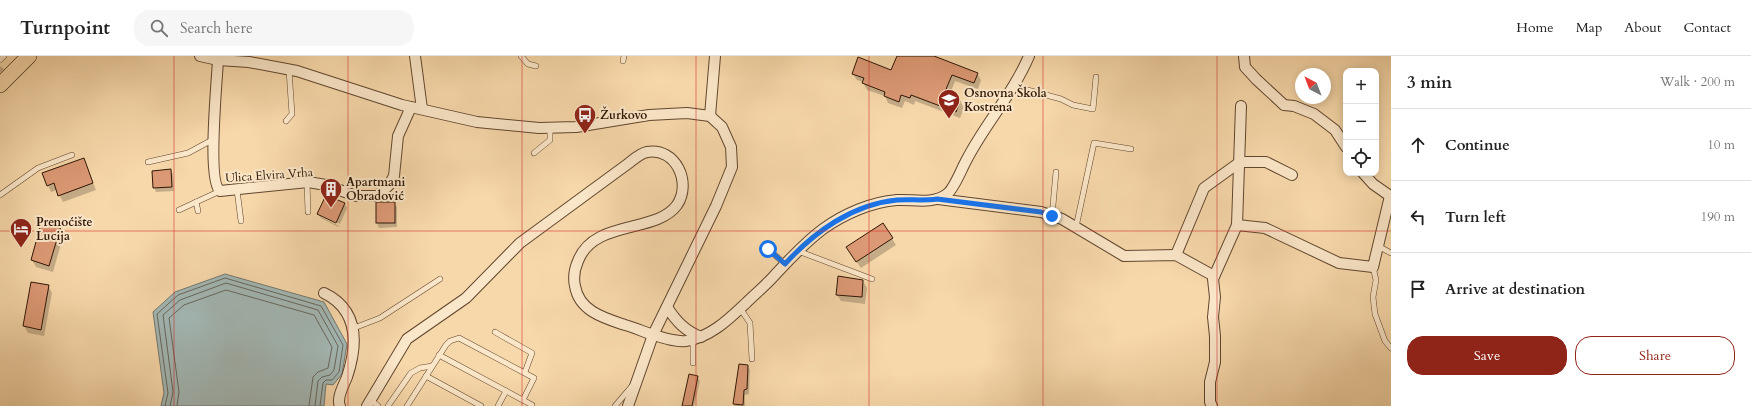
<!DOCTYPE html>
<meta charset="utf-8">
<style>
body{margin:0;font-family:Cardo,serif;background:#f6f6f6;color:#222}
.controls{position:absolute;right:12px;top:12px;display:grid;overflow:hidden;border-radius:8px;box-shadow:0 2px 10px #0003}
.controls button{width:36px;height:36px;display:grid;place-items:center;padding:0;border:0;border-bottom:1px solid #e0e0e0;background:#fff;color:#222;font:20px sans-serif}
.compass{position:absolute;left:1295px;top:12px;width:36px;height:36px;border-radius:50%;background:#fff;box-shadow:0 2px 10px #0003;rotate:318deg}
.stop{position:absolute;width:12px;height:12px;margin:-9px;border:3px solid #1a73e8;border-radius:50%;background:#fff}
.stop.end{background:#1a73e8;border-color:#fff;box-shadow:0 1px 4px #0008}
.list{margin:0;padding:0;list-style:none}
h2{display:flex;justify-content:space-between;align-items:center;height:52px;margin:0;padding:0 16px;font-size:17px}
h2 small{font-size:13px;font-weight:400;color:#767676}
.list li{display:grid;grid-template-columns:26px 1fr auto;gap:12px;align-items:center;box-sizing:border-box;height:72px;padding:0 16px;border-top:1px solid #e0e0e0}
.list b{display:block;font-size:15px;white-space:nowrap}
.list em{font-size:13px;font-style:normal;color:#767676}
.actions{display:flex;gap:8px;padding:12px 16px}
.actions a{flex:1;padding:9px 0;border:1px solid #8f2418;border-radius:16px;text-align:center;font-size:14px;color:#8f2418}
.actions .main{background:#8f2418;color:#fff}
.icon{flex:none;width:22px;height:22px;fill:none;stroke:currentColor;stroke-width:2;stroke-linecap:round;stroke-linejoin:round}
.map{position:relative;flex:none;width:1391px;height:350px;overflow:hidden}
header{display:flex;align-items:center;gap:24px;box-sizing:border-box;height:56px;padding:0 20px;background:#fff;border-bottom:1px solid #e0e0e0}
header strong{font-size:19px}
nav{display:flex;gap:22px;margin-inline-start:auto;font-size:14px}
.search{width:280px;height:36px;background:#f6f6f6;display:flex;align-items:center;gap:10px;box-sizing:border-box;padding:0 14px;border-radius:16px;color:#767676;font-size:15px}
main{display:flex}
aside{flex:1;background:#fff}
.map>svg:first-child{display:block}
.water{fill:#a2b7b4;stroke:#74776e}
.shadow{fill:#0003}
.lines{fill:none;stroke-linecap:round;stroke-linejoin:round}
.shore{stroke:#68665c;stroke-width:1}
.building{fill:#dc9975;stroke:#2f1605}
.service-casing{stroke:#61462e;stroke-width:6}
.minor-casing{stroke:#61462e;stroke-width:12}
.primary-casing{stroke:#2f1605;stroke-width:16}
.service{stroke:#fae6c8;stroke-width:5}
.minor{stroke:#fae6c8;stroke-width:10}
.primary{stroke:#f7d8aa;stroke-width:15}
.route{stroke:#1a73e8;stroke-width:5}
.grid{fill:none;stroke:#d62828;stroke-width:1;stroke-opacity:0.55}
.labels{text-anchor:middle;stroke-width:4;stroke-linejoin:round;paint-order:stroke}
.poi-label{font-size:12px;font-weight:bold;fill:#2f1605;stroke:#fae6c8;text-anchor:start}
.street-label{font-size:12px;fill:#2f1605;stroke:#fae6c8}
</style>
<header>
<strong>Turnpoint</strong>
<div class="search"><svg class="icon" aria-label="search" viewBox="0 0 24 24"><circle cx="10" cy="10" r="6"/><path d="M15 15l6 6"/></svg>Search here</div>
<nav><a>Home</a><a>Map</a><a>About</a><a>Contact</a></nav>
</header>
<main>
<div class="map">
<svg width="1391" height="350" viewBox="0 0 1391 350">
<rect width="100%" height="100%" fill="#f7d8aa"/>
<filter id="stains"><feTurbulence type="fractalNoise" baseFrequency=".005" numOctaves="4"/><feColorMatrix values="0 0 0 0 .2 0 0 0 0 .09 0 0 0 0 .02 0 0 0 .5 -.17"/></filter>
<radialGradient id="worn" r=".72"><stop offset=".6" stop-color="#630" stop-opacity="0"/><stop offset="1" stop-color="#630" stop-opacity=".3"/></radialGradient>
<!-- water -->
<path class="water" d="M225,218L324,246L347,288L342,318L333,329L326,328L324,350H161L164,337L153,256L175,236Z"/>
<!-- shadow -->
<g class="shadow">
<path d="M898,0H931L977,17L981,24L978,33L955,25L949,41L960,45L964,52L960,62L915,45L914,49L905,45L902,52L888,47L885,40L867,34L863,26L857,24L853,18L892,15Z"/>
<path d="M0,10L4,13L0,17Z"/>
<path d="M83,103L96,134L63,146L57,134L51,136L48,129Z"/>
<path d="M170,114L173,118L174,135L156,136L154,131Z"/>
<path d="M326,141L345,148L347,152L340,168L321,158V161L339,170L338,171L321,162L318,158Z"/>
<path d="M377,147H394L397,151V171L379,172L377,167Z"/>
<path d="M883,168L896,189L861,212L851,198Z"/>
<path d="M60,171L64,177L53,216L36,211L32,204Z"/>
<path d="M863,225L867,232L865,248L841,245L837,239Z"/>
<path d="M48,230L52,237L44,280L28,277L24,270Z"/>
<path d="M748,310L750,314L749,338L745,339V350H735L734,348Z"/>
<path d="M697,321L700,325L694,350H683Z"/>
</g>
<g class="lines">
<!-- shore -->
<g class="shore">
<path d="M165,350L168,337L157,258L178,239L225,222L321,250L343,289L339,316L332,324H326L323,327L320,350"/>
<path d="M170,350L173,336L163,259L180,244L226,227L318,254L338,290L334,314L330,319L322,321L318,325L315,350"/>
<path d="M177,350L179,336L169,262L184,249L226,234L314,259L332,291L328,312L318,316L313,321L309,350"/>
</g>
</g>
<!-- building -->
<g class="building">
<path d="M897,0H934L978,17L974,27L952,19L944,38L960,45L956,56L911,39L910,42L901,39L899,46L884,40L885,36L862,27L864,22L852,18L858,1L891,14Z"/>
<path d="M84,102L93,127L58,140L54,127L47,130L42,117Z"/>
<path d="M171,113L172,131L153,132L152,115Z"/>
<path d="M326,139L345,147L336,167L317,158Z"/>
<rect x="376" y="146" width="19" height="21"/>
<path d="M42,164L61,170L49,210L31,204Z"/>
<path d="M883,167L893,182L856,206L846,191Z"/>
<path d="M838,220L863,224L862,241L836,239Z"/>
<path d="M31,226L49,229L41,274L23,270Z"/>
<path d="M739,308L748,309L747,333L744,334L743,349L733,348Z"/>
<path d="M689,318L698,320L692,350H682Z"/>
</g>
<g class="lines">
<!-- service casing -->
<g class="service-casing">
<g id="service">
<path d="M521,0L528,8L536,10"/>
<path d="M0,4L4,0"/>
<path d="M623,5L624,0"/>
<path d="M1013,30L1061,43L1073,49L1093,53L1096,21"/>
<path d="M286,65L292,58L289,14"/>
<path d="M534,97L550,84V72"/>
<path d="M148,106L188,97L214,83"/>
<path d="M307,126L308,156"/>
<path d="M237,134L241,165"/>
<path d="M0,139L38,112L72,99"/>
<path d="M196,146L198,155"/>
<path d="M179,154L220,135"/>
<path d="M1052,160L1056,116"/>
<path d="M1076,171L1094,87L1131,93"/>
<path d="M1378,190L1391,197"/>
<path d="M768,193L785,208"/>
<path d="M798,195L872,223"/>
<path d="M1373,211L1376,224L1373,241L1375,258L1385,285L1391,292"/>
<path d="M740,252L750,267L752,303"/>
<path d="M354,272L380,262L440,223"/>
<path d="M495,276L532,297L525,316"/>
<path d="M439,299L532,349"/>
<path d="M693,307V283"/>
<path d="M426,320L481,350"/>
<path d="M371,344L378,350"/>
<path d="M388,350L411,317L420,312L432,310"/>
<path d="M407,350L446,289L450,285L459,282L534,322L523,344"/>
<path d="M498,350L506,335"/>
<path d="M615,350L632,330"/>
</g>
</g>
<!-- minor casing -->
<g class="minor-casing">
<g id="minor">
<path d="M200,0L218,4L249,6L297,15L402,49L477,66L539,72L576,71L649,59L687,57L710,60L722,71L731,91L732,111L716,150L653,279L628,350"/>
<path d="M415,0L422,53"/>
<path d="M1244,0L1245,11L1256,23L1284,49L1294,50L1314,58L1335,74L1346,91"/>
<path d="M218,4C217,25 207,125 220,135L308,126L326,129L356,140H378L389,129L394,120L398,80L411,51"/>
<path d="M710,60L715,0"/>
<path d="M938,143L1041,156L1062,163L1124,200L1176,199L1214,220"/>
<path d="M1237,169L1241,50"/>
<path d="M1176,199L1204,132L1240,106H1266L1292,119"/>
<path d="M324,237C359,254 358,288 347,321C344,329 336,342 340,350"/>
<path d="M667,251C676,265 685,275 701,281"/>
<path d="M367,350L407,283L466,242L520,187L629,107C634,103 641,97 647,96C676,91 692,127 677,149C656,178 594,163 578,205C574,214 573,221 575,230C579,255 604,262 625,269C636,272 646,277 657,280C667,283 676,286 686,285C711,281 729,263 746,247C755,238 765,230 774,220C789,204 804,187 823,173C844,158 871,146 897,144C913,143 932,149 947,138C954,133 961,114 966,105C984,69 1013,38 1029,0"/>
<path d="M1212,350L1210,346V326L1215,306V280L1213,261L1215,241L1213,223L1237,169L1265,172L1339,207L1373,211L1390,140L1373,128L1363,117"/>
</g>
</g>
<!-- primary casing -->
<g class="primary-casing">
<path id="primary" d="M0,29L29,0"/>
</g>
<!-- service -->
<use href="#service" class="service"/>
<!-- minor -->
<use href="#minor" class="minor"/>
<!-- primary -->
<use href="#primary" class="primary"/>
</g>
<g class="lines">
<!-- route -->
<path class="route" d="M768,193L785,208C814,176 853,148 897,144C911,143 922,145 937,143L1041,156L1052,160"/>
</g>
<!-- grid -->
<path class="grid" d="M174,0V350M348,0V350M522,0V350M696,0V350M869,0V350M1043,0V350M1217,0V350M0,175H1391"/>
<!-- icons -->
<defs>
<g id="school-pin" transform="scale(1.15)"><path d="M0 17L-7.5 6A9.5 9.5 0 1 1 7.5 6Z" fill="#8f2418" stroke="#fae6c8"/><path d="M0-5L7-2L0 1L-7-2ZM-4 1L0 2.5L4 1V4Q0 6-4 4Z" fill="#fff"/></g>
<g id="bus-pin" transform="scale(1.15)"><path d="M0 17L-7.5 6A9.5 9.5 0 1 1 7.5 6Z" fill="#8f2418" stroke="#fae6c8"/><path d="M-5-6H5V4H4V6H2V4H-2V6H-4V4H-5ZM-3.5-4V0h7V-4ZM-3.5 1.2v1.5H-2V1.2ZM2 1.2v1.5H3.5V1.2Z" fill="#fff"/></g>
<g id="building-pin" transform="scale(1.15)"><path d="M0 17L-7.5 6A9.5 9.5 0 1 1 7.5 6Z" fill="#8f2418" stroke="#fae6c8"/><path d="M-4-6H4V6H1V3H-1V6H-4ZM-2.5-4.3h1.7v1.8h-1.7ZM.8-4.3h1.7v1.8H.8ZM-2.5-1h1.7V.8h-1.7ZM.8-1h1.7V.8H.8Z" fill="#fff"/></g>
<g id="hotel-pin" transform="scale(1.15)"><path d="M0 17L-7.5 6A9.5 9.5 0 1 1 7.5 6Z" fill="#8f2418" stroke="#fae6c8"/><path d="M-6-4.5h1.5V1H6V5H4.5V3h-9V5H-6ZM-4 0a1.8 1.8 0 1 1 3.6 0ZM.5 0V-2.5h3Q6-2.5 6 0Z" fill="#fff"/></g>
</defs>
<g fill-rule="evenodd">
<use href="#school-pin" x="949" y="44"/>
<use href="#bus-pin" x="585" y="59"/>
<use href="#building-pin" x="331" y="133"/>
<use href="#hotel-pin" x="21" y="173"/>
</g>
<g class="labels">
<!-- poi labels -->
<g class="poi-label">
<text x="964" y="41">Osnovna Škola<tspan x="964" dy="14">Kostrena</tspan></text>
<text x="600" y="63">Žurkovo</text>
<text x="346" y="130">Apartmani<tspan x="346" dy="14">Obradović</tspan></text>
<text x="36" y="170">Prenoćište<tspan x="36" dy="14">Lucija</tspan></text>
</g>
<!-- street labels -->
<g class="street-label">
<text transform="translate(269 119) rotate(-4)" y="4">Ulica Elvira Vrha</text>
</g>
</g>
<rect width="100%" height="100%" filter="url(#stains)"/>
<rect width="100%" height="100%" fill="url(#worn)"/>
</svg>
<div class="controls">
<button>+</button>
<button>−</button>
<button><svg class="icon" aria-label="locate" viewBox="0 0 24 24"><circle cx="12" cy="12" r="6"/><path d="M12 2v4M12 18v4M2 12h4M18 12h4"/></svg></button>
</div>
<svg class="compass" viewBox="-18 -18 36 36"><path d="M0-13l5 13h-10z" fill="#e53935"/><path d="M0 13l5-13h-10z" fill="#767676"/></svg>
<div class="stop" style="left:768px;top:193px"></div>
<div class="stop end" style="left:1052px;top:160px"></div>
</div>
<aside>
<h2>3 min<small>Walk · 200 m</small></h2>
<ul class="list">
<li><svg class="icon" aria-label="ahead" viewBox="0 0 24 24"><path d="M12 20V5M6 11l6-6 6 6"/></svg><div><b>Continue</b></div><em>10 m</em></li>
<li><svg class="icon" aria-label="left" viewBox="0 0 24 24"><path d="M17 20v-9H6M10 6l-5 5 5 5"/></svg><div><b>Turn left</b></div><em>190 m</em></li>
<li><svg class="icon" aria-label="arrive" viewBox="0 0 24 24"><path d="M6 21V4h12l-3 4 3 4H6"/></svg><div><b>Arrive at destination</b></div></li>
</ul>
<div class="actions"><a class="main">Save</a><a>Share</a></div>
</aside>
</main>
